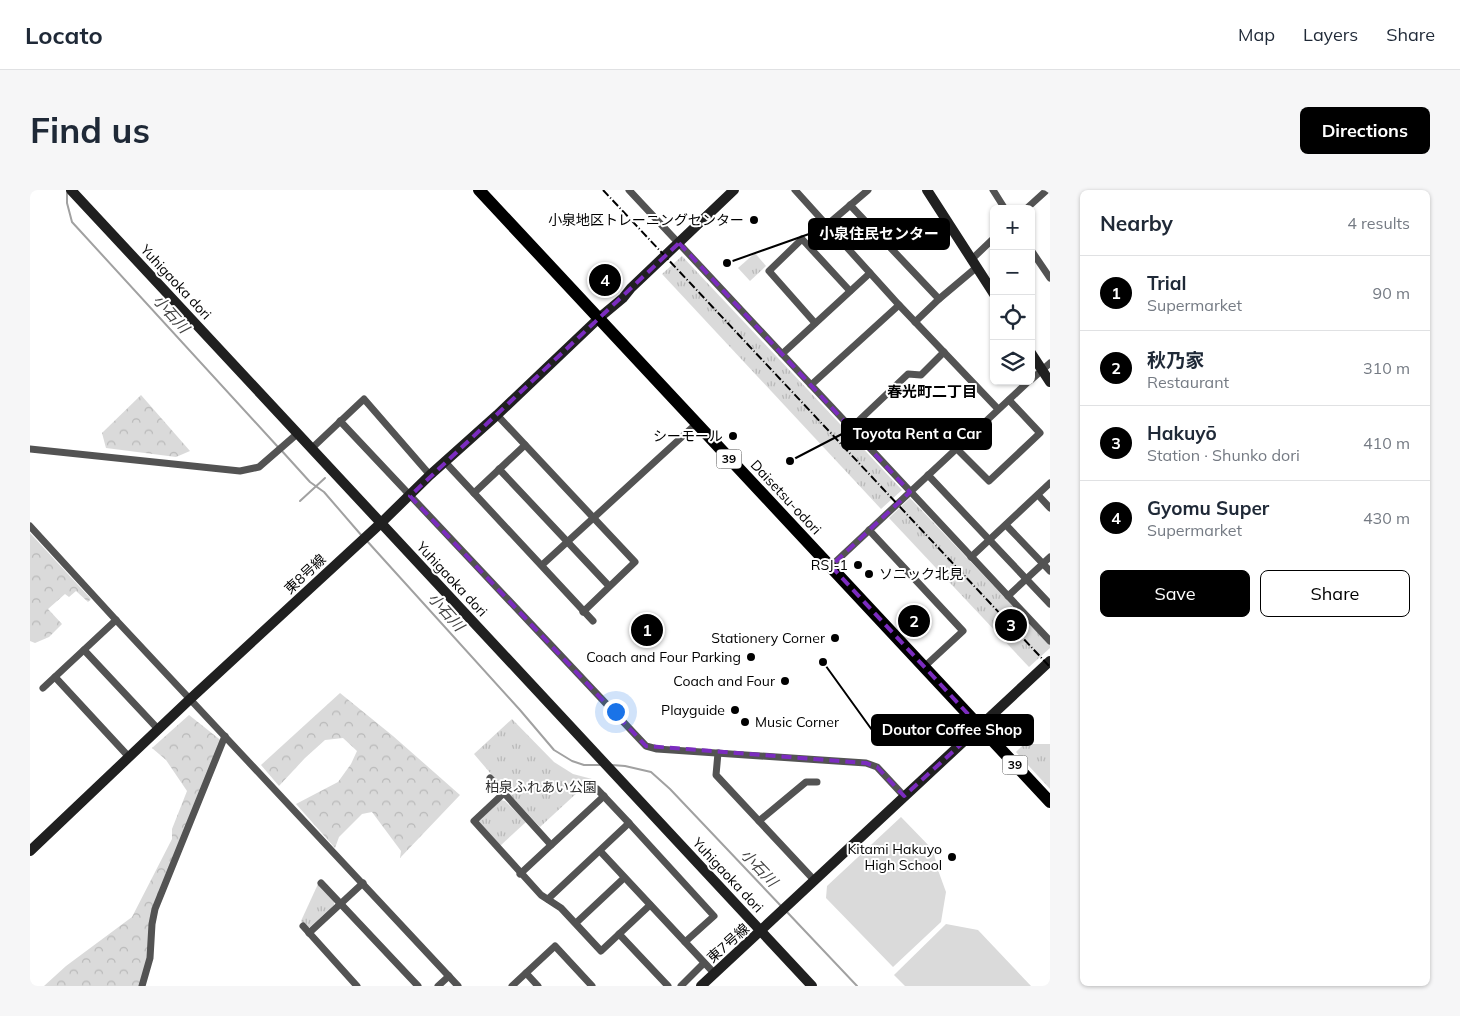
<!DOCTYPE html>
<meta charset="utf-8">
<style>
body{margin:0;font-family:Mulish,"Noto Sans JP",sans-serif;background:#f6f6f7;color:#1f2937}
.controls{position:absolute;right:15px;top:15px;display:grid;overflow:hidden;border-radius:8px;box-shadow:0 1px 4px #0004}
.controls button{width:45px;height:45px;display:grid;place-items:center;padding:0;border:0;border-bottom:1px solid #e0e1e3;background:#fff;color:#1f2937;font:25px sans-serif}
.you{position:absolute;left:585px;top:521px;width:18px;height:18px;margin:-12px;border:4px solid #fff;border-radius:50%;background:#1a73e8;box-shadow:0 0 0 8px #1a73e833}
.badge{display:grid;place-items:center;width:32px;height:32px;border-radius:50%;background:#000;color:#fff;font-size:16px;font-weight:700}
.pin{position:absolute;translate:-50% -50%;border:2px solid #fff;box-shadow:0 1px 5px #0006}
.list{margin:0;padding:0;list-style:none}
h2{display:flex;justify-content:space-between;align-items:center;height:65px;margin:0;padding:0 20px;font-size:21px}
h2 small{font-size:16px;font-weight:400;color:#747a83}
.list li{display:grid;grid-template-columns:32px 1fr auto;gap:15px;align-items:center;box-sizing:border-box;height:75px;padding:0 20px;border-top:1px solid #e0e1e3}
.list b{display:block;font-size:19px;white-space:nowrap}
.list p{margin:0;font-size:16px;white-space:nowrap;color:#747a83}
.list em{font-size:16px;font-style:normal;color:#747a83}
.actions{display:flex;gap:10px;padding:15px 20px}
.actions a{flex:1;padding:11px 0;border:1px solid #000;border-radius:8px;text-align:center;font-size:18px;color:#000}
.actions .main{background:#000;color:#fff}
.icon{flex:none;width:28px;height:28px;fill:none;stroke:currentColor;stroke-width:2;stroke-linecap:round;stroke-linejoin:round}
.map{position:relative;flex:none;width:1020px;height:796px;overflow:hidden;border-radius:8px}
header{display:flex;align-items:center;gap:30px;box-sizing:border-box;height:70px;padding:0 25px;background:#fff;border-bottom:1px solid #e0e1e3}
header strong{font-size:24px}
nav{display:flex;gap:28px;margin-inline-start:auto;font-size:18px}
.intro{display:flex;align-items:center;justify-content:space-between;box-sizing:border-box;height:120px;padding:0 30px}
h1{margin:0;font-size:35px}
.button{padding:12px 22px;border-radius:8px;background:#000;color:#fff;font-size:18px;font-weight:700}
main{display:flex;gap:30px;padding:0 30px}
aside{flex:1;background:#fff;border-radius:8px;box-shadow:0 1px 4px #0004}
.map>svg:first-child{display:block}
.green{fill:#dadada}
.forest{fill:url(#forest-crowns)}
.park{fill:url(#park-tufts)}
.lines{fill:none;stroke-linecap:round;stroke-linejoin:round}
.stream{stroke:#a1a1a1;stroke-width:2}
.street{stroke:#535353;stroke-width:7}
.secondary{stroke:#202020;stroke-width:10}
.highway{stroke:#000;stroke-width:12}
.rail{stroke:#000;stroke-width:2;stroke-dasharray:8 2.5 1 2.5;stroke-linecap:butt}
.marked{fill:none;stroke:#7b2cbf;stroke-width:4;stroke-dasharray:10 6;stroke-linejoin:round}
.poi-dot{fill:#000;stroke:#fff;stroke-width:2}
.labels{text-anchor:middle;stroke-width:4;stroke-linejoin:round;paint-order:stroke}
.shield{fill:#fff;stroke:#4c4c4c;stroke-width:1}
.shield-label{font-size:12px;font-weight:bold;fill:#000}
.poi-label{font-size:14px;fill:#000;stroke:#fff;text-anchor:end}
.street-label{font-size:14px;fill:#000;stroke:#fff}
.park-label{font-size:14px;fill:#313131;stroke:#fff}
.water-label{font-size:15px;font-style:italic;fill:#424242;stroke:#fff}
.neighbourhood-label{font-size:15px;font-weight:bold;fill:#000;stroke:#fff}
.leader{fill:none;stroke:#000;stroke-width:2}
.callout-dot{fill:#000;stroke:#fff;stroke-width:2}
.callout{fill:#000;stroke:#000;stroke-width:2}
.callout-label{font-size:15px;text-anchor:middle;font-weight:bold;fill:#fff}
</style>
<header>
<strong>Locato</strong>
<nav><a>Map</a><a>Layers</a><a>Share</a></nav>
</header>
<div class="intro"><h1>Find us</h1><a class="button">Directions</a></div>
<main>
<div class="map">
<svg width="1020" height="796" viewBox="0 0 1020 796">
<defs>
<pattern id="forest-crowns" width="20" height="18" patternUnits="userSpaceOnUse" patternTransform="scale(1.25)"><rect width="20" height="18" fill="#dadada"/><path d="M2 6a3 3 0 1 1 6 0M12 15a3 3 0 1 1 6 0" fill="none" stroke="#b9b9b9"/></pattern>
<pattern id="park-tufts" width="24" height="20" patternUnits="userSpaceOnUse" patternTransform="scale(1.25)"><rect width="24" height="20" fill="#dadada"/><path d="M3 7l-1-3M5 7V3M7 7l1-3M15 17l-1-3M17 17v-4M19 17l1-3" fill="none" stroke="#b9b9b9"/></pattern>
</defs>
<rect width="100%" height="100%" fill="#fff"/>
<!-- green -->
<g class="green">
<path d="M871,627L903,660L908,680L916,702L911,732L863,777L796,708L797,696Z"/>
<path d="M916,734L948,740L1001,796H875L864,785Z"/>
</g>
<!-- forest -->
<g class="forest">
<path d="M111,205L160,261L146,267L76,258L72,243Z"/>
<path d="M0,343L61,409L58,412L46,401L39,407L35,404L18,419L32,434L19,447L5,453L0,451Z"/>
<path d="M310,503L363,546L430,605L370,668L371,661L342,622L332,624L309,647L305,658L266,614L308,592L321,574L327,561L313,548L295,550L275,568L249,596L231,575Z"/>
<path d="M159,525L193,552L132,700L112,796H14L36,776L102,727L142,649V639L157,601L136,570L122,558Z"/>
</g>
<!-- park -->
<g class="park">
<path d="M725,63L736,76L720,91L708,78Z"/>
<path d="M652,66L872,300L851,319L632,84Z"/>
<path d="M880,308L1020,455V458L999,477L859,328Z"/>
<path d="M482,529L524,572L543,584L562,589L510,637L461,584L444,564Z"/>
<path d="M994,554H1020V599L986,562Z"/>
<path d="M471,610L475,611L496,632L470,656L448,633L449,630Z"/>
<path d="M288,694L304,711V715L280,737H276L271,731Z"/>
</g>
<g class="lines">
<!-- stream -->
<g class="stream">
<path d="M37,0V13L42,32L248,257"/>
<path d="M251,260L280,292L294,302L332,346"/>
<path d="M270,311L295,288"/>
<path d="M337,351L490,520L524,560L542,571L554,575H570"/>
<path d="M582,575L595,576L621,582L640,599L752,717"/>
<path d="M757,722L827,796"/>
</g>
<!-- street -->
<g class="street">
<path d="M599,0L1020,451"/>
<path d="M765,0L869,115L968,219"/>
<path d="M963,0L975,19"/>
<path d="M820,15L909,109"/>
<path d="M996,19L1017,0"/>
<path d="M797,35L838,0"/>
<path d="M1001,60L1020,88"/>
<path d="M941,70L964,48"/>
<path d="M885,132L909,109L947,77"/>
<path d="M785,133L739,81L772,49L820,101"/>
<path d="M752,164L840,83"/>
<path d="M1001,190L1020,173"/>
<path d="M781,195L869,115"/>
<path d="M467,225L605,372L553,422"/>
<path d="M310,231L616,556L627,559L836,573L847,577L874,606"/>
<path d="M821,238L878,184L891,185L914,162"/>
<path d="M0,259L210,281L229,277L267,244"/>
<path d="M281,259L334,209L400,285"/>
<path d="M927,259L959,291L1010,243L979,210"/>
<path d="M415,272L563,431"/>
<path d="M469,279L579,396"/>
<path d="M898,285L1020,414"/>
<path d="M444,303L495,255"/>
<path d="M1008,305L1020,318"/>
<path d="M976,335L1020,381"/>
<path d="M0,336L86,430L428,796"/>
<path d="M839,340L933,441L894,477"/>
<path d="M941,367L1020,293"/>
<path d="M512,375L666,234"/>
<path d="M801,376L999,191"/>
<path d="M978,406L1020,367"/>
<path d="M54,460L128,539"/>
<path d="M25,487L99,567"/>
<path d="M13,498L86,430"/>
<path d="M688,563L686,585L785,691"/>
<path d="M460,588L474,603"/>
<path d="M729,631L776,592H787"/>
<path d="M599,633L684,726L655,752"/>
<path d="M521,655L474,603L444,631L511,705L531,718L571,761L620,715"/>
<path d="M570,661L684,783"/>
<path d="M490,684L574,606"/>
<path d="M291,693L388,796"/>
<path d="M518,709L599,633L567,599"/>
<path d="M546,733L594,688"/>
<path d="M273,736L327,796"/>
<path d="M279,743L333,693"/>
<path d="M589,744L638,796"/>
<path d="M496,783L508,796"/>
<path d="M112,796L120,768L122,734L125,719L195,546"/>
<path d="M408,796L419,786"/>
<path d="M482,796L525,756L562,796"/>
<path d="M651,796L674,773"/>
</g>
<!-- secondary -->
<g class="secondary">
<path d="M41,0L782,796"/>
<path d="M897,0L964,104"/>
<path d="M1001,163L1020,192"/>
<path d="M0,661L160,509L351,333L400,285L467,225L569,128L593,108L601,98L704,0"/>
<path d="M671,796L1020,471"/>
</g>
<!-- highway -->
<path class="highway" d="M449,0L1020,612"/>
<!-- rail -->
<path class="rail" d="M573,0L1020,477"/>
</g>
<!-- marked area -->
<path class="marked" d="M649,53L880,302L801,376L950,537L874,606L847,577L836,573L616,556L380,306Z"/>
<!-- markers -->
<g class="poi-dot">
<circle cx="724" cy="30" r="5"/>
<circle cx="703" cy="246" r="5"/>
<circle cx="828" cy="375" r="5"/>
<circle cx="839" cy="384" r="5"/>
<circle cx="805" cy="448" r="5"/>
<circle cx="721" cy="467" r="5"/>
<circle cx="755" cy="491" r="5"/>
<circle cx="705" cy="520" r="5"/>
<circle cx="715" cy="532" r="5"/>
<circle cx="922" cy="667" r="5"/>
</g>
<g class="labels">
<!-- shield labels -->
<g class="shield">
<rect x="686.5" y="259.5" width="25" height="19" rx="4"/>
<rect x="972.5" y="565.5" width="25" height="19" rx="4"/>
</g>
<g class="shield-label">
<text x="699" y="273">39</text>
<text x="985" y="579">39</text>
</g>
<!-- poi labels -->
<g class="poi-label">
<text x="714" y="35">小泉地区トレーニングセンター</text>
<text x="693" y="251">シーモール</text>
<text x="818" y="380">RSJ-1</text>
<text x="849" y="389" text-anchor="start">ソニック北見</text>
<text x="795" y="453">Stationery Corner</text>
<text x="711" y="472">Coach and Four Parking</text>
<text x="745" y="496">Coach and Four</text>
<text x="695" y="525">Playguide</text>
<text x="725" y="537" text-anchor="start">Music Corner</text>
<text x="912" y="664">Kitami Hakuyo<tspan x="912" dy="16">High School</tspan></text>
</g>
<!-- street labels -->
<g class="street-label">
<text transform="translate(146 92) rotate(47)" y="5">Yuhigaoka dori</text>
<text transform="translate(756 307) rotate(47)" y="5">Daisetsu-odori</text>
<text transform="translate(275 384) rotate(-43)" y="5">東8号線</text>
<text transform="translate(422 389) rotate(47)" y="5">Yuhigaoka dori</text>
<text transform="translate(698 685) rotate(47)" y="5">Yuhigaoka dori</text>
<text transform="translate(698 753) rotate(-42)" y="5">東7号線</text>
</g>
<!-- park labels -->
<g class="park-label">
<text x="511" y="602">柏泉ふれあい公園</text>
</g>
<!-- water labels -->
<g class="water-label">
<text transform="translate(141 124) rotate(48)" y="5">小石川</text>
<text transform="translate(416 422) rotate(48)" y="5">小石川</text>
<text transform="translate(729 678) rotate(46)" y="5">小石川</text>
</g>
<!-- neighbourhood labels -->
<g class="neighbourhood-label">
<text x="902" y="207">春光町二丁目</text>
</g>
</g>
<!-- callouts -->
<path class="leader" d="M697 73L779 44M760 271L812 244M793 472L842 540"/>
<g class="callout-dot">
<circle cx="697" cy="73" r="5"/>
<circle cx="760" cy="271" r="5"/>
<circle cx="793" cy="472" r="5"/>
</g>
<g class="callout">
<rect x="779" y="29" width="140" height="30" rx="5"/>
<rect x="812" y="229" width="149" height="30" rx="5"/>
<rect x="842" y="525" width="161" height="30" rx="5"/>
</g>
<g class="callout-label">
<text x="849" y="49">小泉住民センター</text>
<text x="887" y="249">Toyota Rent a Car</text>
<text x="922" y="545">Doutor Coffee Shop</text>
</g>
</svg>
<div class="controls">
<button>+</button>
<button>−</button>
<button><svg class="icon" aria-label="locate" viewBox="0 0 24 24"><circle cx="12" cy="12" r="6"/><path d="M12 2v4M12 18v4M2 12h4M18 12h4"/></svg></button>
<button><svg class="icon" aria-label="layers" viewBox="0 0 24 24"><path d="M12 4l9 5-9 5-9-5zM3 14l9 5 9-5"/></svg></button>
</div>
<div class="you"></div>
<div class="pin badge" style="left:617px;top:440px">1</div>
<div class="pin badge" style="left:884px;top:431px">2</div>
<div class="pin badge" style="left:981px;top:435px">3</div>
<div class="pin badge" style="left:575px;top:90px">4</div>
</div>
<aside>
<h2>Nearby<small>4 results</small></h2>
<ul class="list">
<li><span class="badge">1</span><div><b>Trial</b><p>Supermarket</p></div><em>90 m</em></li>
<li><span class="badge">2</span><div><b>秋乃家</b><p>Restaurant</p></div><em>310 m</em></li>
<li><span class="badge">3</span><div><b>Hakuyō</b><p>Station · Shunko dori</p></div><em>410 m</em></li>
<li><span class="badge">4</span><div><b>Gyomu Super</b><p>Supermarket</p></div><em>430 m</em></li>
</ul>
<div class="actions"><a class="main">Save</a><a>Share</a></div>
</aside>
</main>
